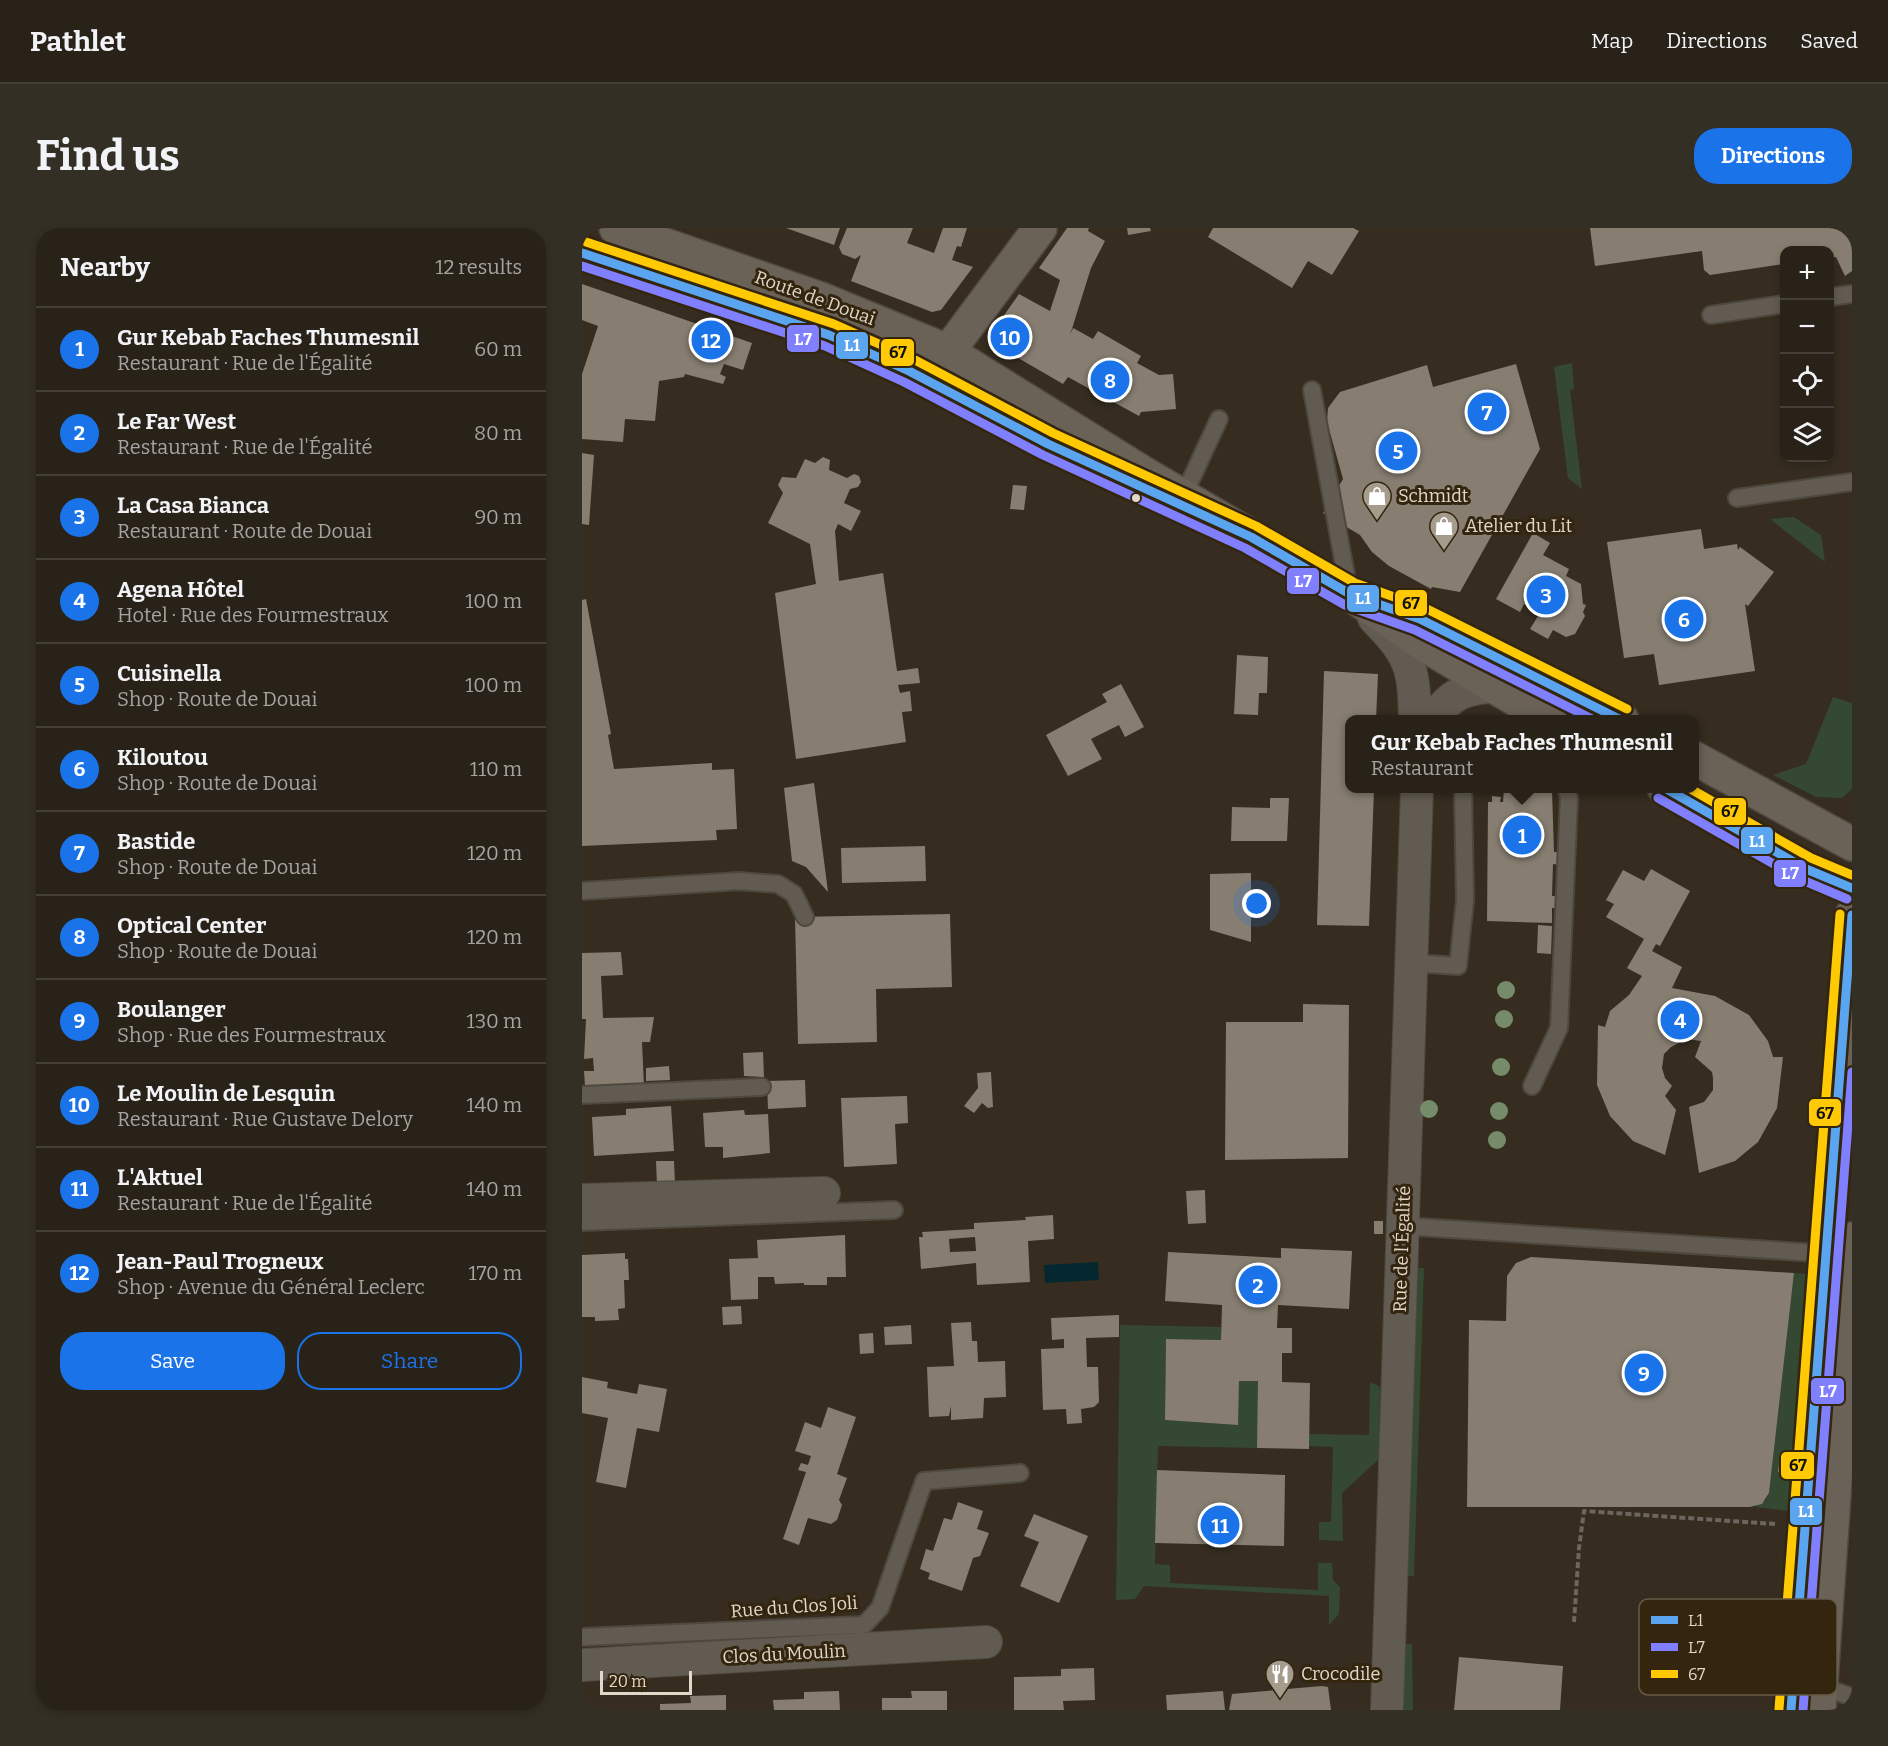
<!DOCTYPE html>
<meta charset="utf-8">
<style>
body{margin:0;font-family:Bitter,serif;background:#342f25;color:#f1f3f6}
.controls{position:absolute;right:18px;top:18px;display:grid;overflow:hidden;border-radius:12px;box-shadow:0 3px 9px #0003}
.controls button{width:54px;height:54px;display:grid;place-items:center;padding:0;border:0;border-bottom:2px solid #443f37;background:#282218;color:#f1f3f6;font:30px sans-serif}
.scale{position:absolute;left:18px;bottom:15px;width:92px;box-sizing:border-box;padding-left:6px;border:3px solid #e1d8ca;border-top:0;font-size:16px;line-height:21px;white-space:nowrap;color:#e1d8ca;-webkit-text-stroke:4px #33250e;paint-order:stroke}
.you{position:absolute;left:675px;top:676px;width:21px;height:21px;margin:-15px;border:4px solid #fff;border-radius:50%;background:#1a73e8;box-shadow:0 0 0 9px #1a73e833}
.badge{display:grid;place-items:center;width:39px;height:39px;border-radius:50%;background:#1a73e8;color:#fff;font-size:20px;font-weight:700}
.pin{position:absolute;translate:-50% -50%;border:3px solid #fff;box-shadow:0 2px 6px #0006}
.popup{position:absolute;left:763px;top:487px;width:354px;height:78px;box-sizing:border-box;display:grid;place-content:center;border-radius:12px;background:#282218;filter:drop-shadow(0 2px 4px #0005);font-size:20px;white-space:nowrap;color:#a5a4a2}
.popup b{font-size:22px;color:#f1f3f6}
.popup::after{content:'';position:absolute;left:50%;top:100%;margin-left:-12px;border:12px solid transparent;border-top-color:#282218}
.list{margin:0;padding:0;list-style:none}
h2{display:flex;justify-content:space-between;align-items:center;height:78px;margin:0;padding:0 24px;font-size:26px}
h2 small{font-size:20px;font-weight:400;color:#a5a4a2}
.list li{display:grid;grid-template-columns:39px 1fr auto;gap:18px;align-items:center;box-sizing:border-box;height:84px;padding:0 24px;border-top:2px solid #443f37}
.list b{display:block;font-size:22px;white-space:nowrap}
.list p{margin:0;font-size:20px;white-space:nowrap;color:#a5a4a2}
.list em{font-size:20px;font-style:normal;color:#a5a4a2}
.actions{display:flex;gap:12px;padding:18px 24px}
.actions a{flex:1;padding:14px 0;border:2px solid #1a73e8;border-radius:24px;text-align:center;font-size:21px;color:#1a73e8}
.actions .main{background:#1a73e8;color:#fff}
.icon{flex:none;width:33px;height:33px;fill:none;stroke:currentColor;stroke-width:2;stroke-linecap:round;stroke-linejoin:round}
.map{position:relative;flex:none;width:1270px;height:1482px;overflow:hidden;border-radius:24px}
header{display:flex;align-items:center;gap:36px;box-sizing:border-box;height:84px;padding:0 30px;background:#282218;border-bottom:2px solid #443f37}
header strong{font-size:28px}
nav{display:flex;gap:33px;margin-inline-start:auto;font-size:21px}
.intro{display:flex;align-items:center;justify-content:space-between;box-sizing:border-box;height:144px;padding:0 36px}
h1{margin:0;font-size:42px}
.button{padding:15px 27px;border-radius:24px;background:#1a73e8;color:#fff;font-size:21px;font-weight:700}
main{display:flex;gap:36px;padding:0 36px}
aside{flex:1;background:#282218;border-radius:24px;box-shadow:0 3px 9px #0003}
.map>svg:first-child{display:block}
.green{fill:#354831}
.water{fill:#05272f}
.building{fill:#877e71;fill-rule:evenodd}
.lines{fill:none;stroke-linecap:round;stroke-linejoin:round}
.lane-casing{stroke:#4f483e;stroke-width:20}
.street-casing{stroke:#4f483e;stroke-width:34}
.secondary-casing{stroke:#4f483e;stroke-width:36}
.path{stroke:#6c665e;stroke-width:4;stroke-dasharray:6 3;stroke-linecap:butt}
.lane{stroke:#615b51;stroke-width:16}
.street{stroke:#615b51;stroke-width:32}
.secondary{stroke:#6b6257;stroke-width:33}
.bus-1-casing{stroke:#33250e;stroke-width:14}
.bus-2-casing{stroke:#33250e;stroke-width:14}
.bus-3-casing{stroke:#33250e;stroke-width:14}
.bus-1{stroke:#5aa4f0;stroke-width:9}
.bus-2{stroke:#8080ff;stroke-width:9}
.bus-3{stroke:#ffc904;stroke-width:9}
.tree{fill:#758b69}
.bus-dot{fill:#e1d8ca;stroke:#33250e;stroke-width:2}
.labels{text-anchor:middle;stroke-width:6;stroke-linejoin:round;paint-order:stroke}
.street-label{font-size:18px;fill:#e1d8ca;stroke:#33250e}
.poi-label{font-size:18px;fill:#e1d8ca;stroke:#33250e;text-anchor:start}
.key{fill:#33250e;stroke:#675b46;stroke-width:1.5}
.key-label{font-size:16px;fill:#e1d8ca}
.line-badge{stroke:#33250e;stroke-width:2}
.badge-label{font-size:16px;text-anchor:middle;font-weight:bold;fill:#fff}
.pale-badge-label{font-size:16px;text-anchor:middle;font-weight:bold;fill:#111}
</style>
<header>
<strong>Pathlet</strong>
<nav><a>Map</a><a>Directions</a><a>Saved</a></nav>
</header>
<div class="intro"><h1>Find us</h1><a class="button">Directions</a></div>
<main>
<aside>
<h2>Nearby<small>12 results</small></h2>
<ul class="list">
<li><span class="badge">1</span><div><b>Gur Kebab Faches Thumesnil</b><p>Restaurant · Rue de l'Égalité</p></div><em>60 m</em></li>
<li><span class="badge">2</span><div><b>Le Far West</b><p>Restaurant · Rue de l'Égalité</p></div><em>80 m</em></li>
<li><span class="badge">3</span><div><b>La Casa Bianca</b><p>Restaurant · Route de Douai</p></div><em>90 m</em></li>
<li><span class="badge">4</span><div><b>Agena Hôtel</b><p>Hotel · Rue des Fourmestraux</p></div><em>100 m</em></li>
<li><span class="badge">5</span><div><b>Cuisinella</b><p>Shop · Route de Douai</p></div><em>100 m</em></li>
<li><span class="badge">6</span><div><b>Kiloutou</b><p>Shop · Route de Douai</p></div><em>110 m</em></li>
<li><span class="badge">7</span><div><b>Bastide</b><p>Shop · Route de Douai</p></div><em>120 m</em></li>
<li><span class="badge">8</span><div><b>Optical Center</b><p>Shop · Route de Douai</p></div><em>120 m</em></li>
<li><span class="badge">9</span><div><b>Boulanger</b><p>Shop · Rue des Fourmestraux</p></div><em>130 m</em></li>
<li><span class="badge">10</span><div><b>Le Moulin de Lesquin</b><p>Restaurant · Rue Gustave Delory</p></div><em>140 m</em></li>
<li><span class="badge">11</span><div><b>L'Aktuel</b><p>Restaurant · Rue de l'Égalité</p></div><em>140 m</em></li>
<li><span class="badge">12</span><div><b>Jean-Paul Trogneux</b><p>Shop · Avenue du Général Leclerc</p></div><em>170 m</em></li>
</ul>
<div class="actions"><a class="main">Save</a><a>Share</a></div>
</aside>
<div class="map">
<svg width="1270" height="1482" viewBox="0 0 1270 1482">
<rect width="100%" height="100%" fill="#362d20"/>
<!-- green -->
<g class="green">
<path d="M990,135L992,161L988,162L1000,261L986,250L972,139Z"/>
<path d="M1212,289L1239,307L1243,334L1188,291Z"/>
<path d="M1251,469L1270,475V561L1260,570L1234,569L1191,547L1224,536Z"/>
<path d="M833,1040H842L832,1348H823Z"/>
<path d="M1212,1045L1227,1046L1207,1283L1173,1279L1184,1272L1187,1265Z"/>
<path d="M538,1097L639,1099V1112L584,1111L583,1192L655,1197L657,1153H678L675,1220L576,1218L573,1336L588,1337V1355L736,1362V1335H750L751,1352L758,1359L757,1386L747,1397V1368L562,1358L553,1371L534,1372Z"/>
<path d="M788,1154L798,1159L797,1231L760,1265L761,1313L737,1312V1294H749L751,1219L727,1218V1206L787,1207Z"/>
<path d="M821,1416H830L831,1482H821Z"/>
</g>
<!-- water -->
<path class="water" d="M516,1034L517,1052L463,1055L462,1037Z"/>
<!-- building -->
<g class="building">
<path d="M204,0H258L252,17Z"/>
<path d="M265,0H331L325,15L352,25L361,0H385L379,19L375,18L370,32L391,39L359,82L350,84L269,53L279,27L273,31L260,26L257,19Z"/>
<path d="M485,0H507L506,3L523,13L509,40L488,107L491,100L511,111L516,103L559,128L555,135L577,147L591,146L594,181L559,184L557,188L486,149L481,156L410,115L408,107L437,66L468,83L478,52L457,40Z"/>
<path d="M545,0H568L569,3L546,7Z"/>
<path d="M631,0H771L777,3L750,47L726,33L710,60L626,9Z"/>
<path d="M1008,0H1270V43L1263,48L1254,29L1248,30V22H1202V36L1128,47L1122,42L1120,23L1013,38Z"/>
<path d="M0,56L170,115L161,142L142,136L138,146L144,149L141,156L103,146L102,149L77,153L73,193L43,191L41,214L0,211V146L16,98L0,92Z"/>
<path d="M934,136L958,221L878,364L850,359L849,361L807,338L790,324L778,307L741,285L761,251L745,194L746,180L758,164L845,137L851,159Z"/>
<path d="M0,225L12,227L7,297L0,296Z"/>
<path d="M241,229L248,232L247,242L265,250L272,246L277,248L279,254L276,259L268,261L262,275L279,283L269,303L256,296L253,303L257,353L301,345L315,443L336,440L338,455L316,457L318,465L328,463L330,483L320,484L324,514L214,531L193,365L234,356L228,316L186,295L201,265L196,257L200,249L214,250L223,231L233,235Z"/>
<path d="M431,257L445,258L442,282L428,281Z"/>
<path d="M1119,301L1122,321L1155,316L1156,322L1158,319L1192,344L1166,378L1163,376L1173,443L1077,457L1072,426L1042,430L1025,314Z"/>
<path d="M951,305L968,315L961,327L987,341L984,348L999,356L1001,376L1004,377L1001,384L1003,388L993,406L984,409L971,402L966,411L948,401L958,385L942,376L938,384L914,371Z"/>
<path d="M4,371L29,506L26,507L32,541L130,535V542L152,541L155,601L134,602L135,612L0,618V372Z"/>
<path d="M655,427L686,429L685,465H677L676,487L652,486Z"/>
<path d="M742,443L796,446L794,492H768V560L792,561L787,698L735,697Z"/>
<path d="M539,456L562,499L543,509L537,497L509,511L520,531L486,548L464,507L525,474L520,466Z"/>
<path d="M232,555L246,664L224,639L210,633L202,560Z"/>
<path d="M922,561H966L970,563L972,624H978V637L971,636L970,668H977L976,680H970V695L905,693L906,574H910V568L919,569L918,574H921Z"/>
<path d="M688,570H707L705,613H649L650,579L688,580Z"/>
<path d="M343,618L344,653L260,655L259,620Z"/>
<path d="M1069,641L1108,663L1078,718L1074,716L1070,723L1100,739L1090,760L1133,768L1167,787L1186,813L1191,829H1201L1195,880L1176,914L1153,933L1117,945L1107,879L1122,874L1131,862V850L1130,844L1113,829L1119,813L1104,811L1089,819L1082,826L1080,840L1083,850L1090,858L1083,868L1094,882L1083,927L1051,913L1028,888L1015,857L1016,797L1023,799L1028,783L1047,767L1060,748L1045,740L1062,711L1024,689L1032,676L1024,672L1041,642L1062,653Z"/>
<path d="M669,645V714L628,702V646Z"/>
<path d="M368,686L370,759L294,761L295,814L216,816L213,689Z"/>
<path d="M956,697L970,698L969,726L955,725Z"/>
<path d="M39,724L41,747L19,748L21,790L72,789L68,814H60L62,859L7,861L3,858L2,843H12L11,830L2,831L4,791H0V725Z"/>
<path d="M721,776L767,777L766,930L643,932L644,794H721Z"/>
<path d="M181,824L182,849L162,848L161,825Z"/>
<path d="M87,838L88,852L64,853V840Z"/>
<path d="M409,844L411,879L406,880L400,875L392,885L382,878L396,860L395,845Z"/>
<path d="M223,852L224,879L186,881L185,853Z"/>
<path d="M325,868L326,895L313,896L315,936L262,939L259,870Z"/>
<path d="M89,878L92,923L12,928L10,889L44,887V881Z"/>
<path d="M162,882L163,887L186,886L188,925L141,930V919H123L121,885Z"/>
<path d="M74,933H92L93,956L75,957Z"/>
<path d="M623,962L624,995L606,996L604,963Z"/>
<path d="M471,987L472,1011L446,1013L448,1054L395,1057L394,1035L339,1041L337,1009H341L340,1004L392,1001V995L444,992L443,989ZM393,1009L394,1023L368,1024L367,1011Z"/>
<rect x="792" y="993" width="9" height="13"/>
<path d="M263,1007L264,1049H245V1057H222V1055L193,1056L192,1049H176V1071L149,1072L147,1031L176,1030L175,1012Z"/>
<path d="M699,1020L770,1023L767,1081L696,1077L695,1100H710V1125H700V1154L728,1155L727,1221L675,1220L676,1153H657L656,1197L583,1192L584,1111L639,1112L640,1077L583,1073L586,1024L699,1030Z"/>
<path d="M43,1025V1031H46L47,1052H42L43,1080L36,1081L37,1092L13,1093V1089H0V1027Z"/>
<path d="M949,1029L1212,1045L1187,1265L1180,1276L1168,1279H885L887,1092L924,1093L925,1048L934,1035Z"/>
<path d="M159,1078L160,1096L141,1097L140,1079Z"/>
<path d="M537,1087V1109L504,1110L505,1139H516L517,1174L512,1179L499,1181L500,1195L485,1196L484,1181L461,1182L459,1121L482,1120V1111L470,1112L469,1090Z"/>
<path d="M389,1094L390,1113H395L396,1134L423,1133L424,1169L402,1170L401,1190L369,1192V1178L367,1188L347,1189L345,1139L372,1138L369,1095Z"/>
<path d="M329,1097L330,1116L303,1117L302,1099Z"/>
<path d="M291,1105L292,1125L278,1126L277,1106Z"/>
<path d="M0,1149L26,1154L25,1160L55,1166L57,1156L85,1161L77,1204L55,1200L44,1260L14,1254L26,1190L0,1185Z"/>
<path d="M246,1179L274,1189L255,1246L265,1250L257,1272L260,1277L255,1292L249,1296L226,1290L217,1317L201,1311L224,1244L216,1242L219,1235L226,1237L229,1228L213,1223L223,1194L239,1200Z"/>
<path d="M1198,1227L1210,1229L1207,1246L1196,1244Z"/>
<path d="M575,1242L703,1247L702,1318L573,1315Z"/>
<path d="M376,1274L401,1283L395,1301L407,1305L398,1328L391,1330L380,1363L346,1351L348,1345L338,1341L344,1321L351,1323L362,1290L370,1292Z"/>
<path d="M452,1286L506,1308L477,1375L438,1358L457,1314L442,1308Z"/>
<path d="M877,1429L981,1438L978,1482H872Z"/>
<path d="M512,1440L513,1472L481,1473L482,1482H432V1449L479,1448V1441Z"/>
<path d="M740,1458L746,1459L749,1482H647L650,1466Z"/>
<path d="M257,1463L258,1482H192L191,1472L222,1471V1464Z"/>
<path d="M329,1463H365V1482H300V1470H330Z"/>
<path d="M641,1463L643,1482H585L584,1467Z"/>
<path d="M144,1467V1482H78V1476L109,1475L108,1468Z"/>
</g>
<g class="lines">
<!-- lane casing -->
<g class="lane-casing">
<g id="lane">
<path d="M1248,69L1270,66"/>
<path d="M1129,87L1202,76"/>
<path d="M730,162L767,364"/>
<path d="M1155,270L1270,254"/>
<path d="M599,273L637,191"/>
<path d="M0,663L157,653L196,656L212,666L223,689"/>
<path d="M830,735L876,738L883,672L881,560"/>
<path d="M950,858L977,800L987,570L984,560"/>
<path d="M0,867L180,859"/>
<path d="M0,994L312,982"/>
<path d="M821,998L1250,1026"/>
<path d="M0,1409L282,1397L298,1380L342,1253L438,1245"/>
<path d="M1235,1457L1270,1469"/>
</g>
</g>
<!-- street casing -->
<g class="street-casing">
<g id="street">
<path d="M792,390C829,428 832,439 833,492"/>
<path d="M852,492C867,465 886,459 915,459"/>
<path d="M0,972L242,965"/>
<path d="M0,1437L404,1414"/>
<path d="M805,1482L835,560"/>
</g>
</g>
<!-- secondary casing -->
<g class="secondary-casing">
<g id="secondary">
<path d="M34,0L239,71L365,123L563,246L768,366L843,417L968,492"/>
<path d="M0,25L247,107C345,148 435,202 531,246"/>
<path d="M353,141L458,0"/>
<path d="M856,400L1040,492"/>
<path d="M1112,530L1270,616"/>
<path d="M1082,560L1224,641L1270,660"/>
<path d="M1209,1482L1270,687"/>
<path d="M1237,1482L1270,1011"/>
</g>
</g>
<!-- path -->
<path class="path" d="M992,1394L997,1320L1002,1283L1193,1296"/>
<!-- lane -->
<use href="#lane" class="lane"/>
<!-- street -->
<use href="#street" class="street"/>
<!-- secondary -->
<use href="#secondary" class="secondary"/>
<!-- bus-1 casing -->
<g class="bus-1-casing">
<g id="bus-1">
<path d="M0,25L247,107L327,143L466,216L669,309L768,366L838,391L1039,492"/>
<path d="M1083,560L1224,641L1270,660"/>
<path d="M1209,1482L1270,687"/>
</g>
</g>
<!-- bus-2 casing -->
<g class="bus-2-casing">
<g id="bus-2">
<path d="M0,38L243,118L322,154L461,227L663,320L763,377L833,402L1012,492"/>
<path d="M1076,570L1218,651L1265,671"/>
<path d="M1221,1482L1270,844"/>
</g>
</g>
<!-- bus-3 casing -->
<g class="bus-3-casing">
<g id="bus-3">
<path d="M4,14L252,96L333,132L471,205L674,298L773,355L843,380L1045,481"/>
<path d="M1107,560L1229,630L1270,647"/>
<path d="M1197,1481L1258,686"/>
</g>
</g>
<!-- bus-1 -->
<use href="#bus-1" class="bus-1"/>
<!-- bus-2 -->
<use href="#bus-2" class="bus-2"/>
<!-- bus-3 -->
<use href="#bus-3" class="bus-3"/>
</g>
<!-- trees -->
<g class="tree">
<circle cx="924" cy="762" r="9"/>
<circle cx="922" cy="791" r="9"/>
<circle cx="919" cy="839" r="9"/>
<circle cx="847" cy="881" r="9"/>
<circle cx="917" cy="883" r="9"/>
<circle cx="915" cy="912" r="9"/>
</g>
<!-- icons -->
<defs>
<g id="shop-pin" transform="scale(1.5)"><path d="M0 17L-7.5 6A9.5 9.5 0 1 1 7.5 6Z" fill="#a59c8e" stroke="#33250e"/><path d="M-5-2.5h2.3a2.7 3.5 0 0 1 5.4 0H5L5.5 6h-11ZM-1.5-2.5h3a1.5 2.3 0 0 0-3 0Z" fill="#fff"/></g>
<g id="restaurant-pin" transform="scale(1.5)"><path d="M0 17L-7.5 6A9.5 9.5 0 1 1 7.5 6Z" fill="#a59c8e" stroke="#33250e"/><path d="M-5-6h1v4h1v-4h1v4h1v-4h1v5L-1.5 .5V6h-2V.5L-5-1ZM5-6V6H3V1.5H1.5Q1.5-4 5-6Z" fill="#fff"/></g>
</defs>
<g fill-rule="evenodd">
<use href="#shop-pin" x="795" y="268"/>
<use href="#shop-pin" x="862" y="298"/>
<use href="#restaurant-pin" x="698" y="1446"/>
</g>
<!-- markers -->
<circle class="bus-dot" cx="554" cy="270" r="5"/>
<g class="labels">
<!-- street labels -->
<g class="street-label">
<text transform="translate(233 70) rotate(20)" y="6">Route de Douai</text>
<text transform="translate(820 1021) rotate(-88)" y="6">Rue de l'Égalité</text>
<text transform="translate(212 1379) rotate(-4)" y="6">Rue du Clos Joli</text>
<text transform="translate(202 1426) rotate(-3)" y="6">Clos du Moulin</text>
</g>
<!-- poi labels -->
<g class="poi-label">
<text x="816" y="274">Schmidt</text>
<text x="883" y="304">Atelier du Lit</text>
<text x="719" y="1452">Crocodile</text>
</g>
</g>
<!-- legend -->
<rect x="1057" y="1371" width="198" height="96" rx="9" class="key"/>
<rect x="1069" y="1388" width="27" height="8" fill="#5aa4f0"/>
<rect x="1069" y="1415" width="27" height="8" fill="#8080ff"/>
<rect x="1069" y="1442" width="27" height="8" fill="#ffc904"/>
<g class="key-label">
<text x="1106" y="1398">L1</text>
<text x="1106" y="1425">L7</text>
<text x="1106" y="1452">67</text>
</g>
<g class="line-badge">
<rect x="204" y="96" width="34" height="29" rx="6" fill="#8080ff"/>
<rect x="253" y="103" width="34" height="29" rx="6" fill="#5aa4f0"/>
<rect x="298" y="110" width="35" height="29" rx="6" fill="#ffc904"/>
<rect x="704" y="339" width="34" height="28" rx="6" fill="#8080ff"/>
<rect x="764" y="356" width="34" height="29" rx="6" fill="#5aa4f0"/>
<rect x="812" y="361" width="34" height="28" rx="6" fill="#ffc904"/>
<rect x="1131" y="569" width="34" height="29" rx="6" fill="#ffc904"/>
<rect x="1158" y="598" width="34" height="29" rx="6" fill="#5aa4f0"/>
<rect x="1191" y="631" width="34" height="29" rx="6" fill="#8080ff"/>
<rect x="1226" y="870" width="34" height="29" rx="6" fill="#ffc904"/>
<rect x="1228" y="1149" width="35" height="28" rx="6" fill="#8080ff"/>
<rect x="1198" y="1223" width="35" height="29" rx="6" fill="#ffc904"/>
<rect x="1207" y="1269" width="34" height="29" rx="6" fill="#5aa4f0"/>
</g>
<g class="badge-label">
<text x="221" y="117">L7</text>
<text x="270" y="123">L1</text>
<text x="721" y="359">L7</text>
<text x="781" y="376">L1</text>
<text x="1175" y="619">L1</text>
<text x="1208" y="651">L7</text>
<text x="1246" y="1169">L7</text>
<text x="1224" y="1289">L1</text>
</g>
<g class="pale-badge-label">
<text x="316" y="130">67</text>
<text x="829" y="381">67</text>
<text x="1148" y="589">67</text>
<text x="1243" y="891">67</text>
<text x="1216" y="1243">67</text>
</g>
</svg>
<div class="controls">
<button>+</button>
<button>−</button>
<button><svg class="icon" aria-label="locate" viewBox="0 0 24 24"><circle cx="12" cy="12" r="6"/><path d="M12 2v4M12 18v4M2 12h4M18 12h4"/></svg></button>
<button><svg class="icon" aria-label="layers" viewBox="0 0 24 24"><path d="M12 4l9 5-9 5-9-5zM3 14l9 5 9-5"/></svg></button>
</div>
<div class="scale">20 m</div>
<div class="you"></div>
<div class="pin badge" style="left:940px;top:607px">1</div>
<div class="popup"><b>Gur Kebab Faches Thumesnil</b>Restaurant</div>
<div class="pin badge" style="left:676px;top:1057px">2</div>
<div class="pin badge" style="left:964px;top:367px">3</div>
<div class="pin badge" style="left:1098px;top:792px">4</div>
<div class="pin badge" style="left:816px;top:223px">5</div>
<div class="pin badge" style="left:1102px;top:391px">6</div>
<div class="pin badge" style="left:905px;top:184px">7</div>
<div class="pin badge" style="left:528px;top:152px">8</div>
<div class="pin badge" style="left:1062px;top:1145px">9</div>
<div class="pin badge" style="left:428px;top:109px">10</div>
<div class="pin badge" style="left:638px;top:1297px">11</div>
<div class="pin badge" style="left:129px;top:112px">12</div>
</div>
</main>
